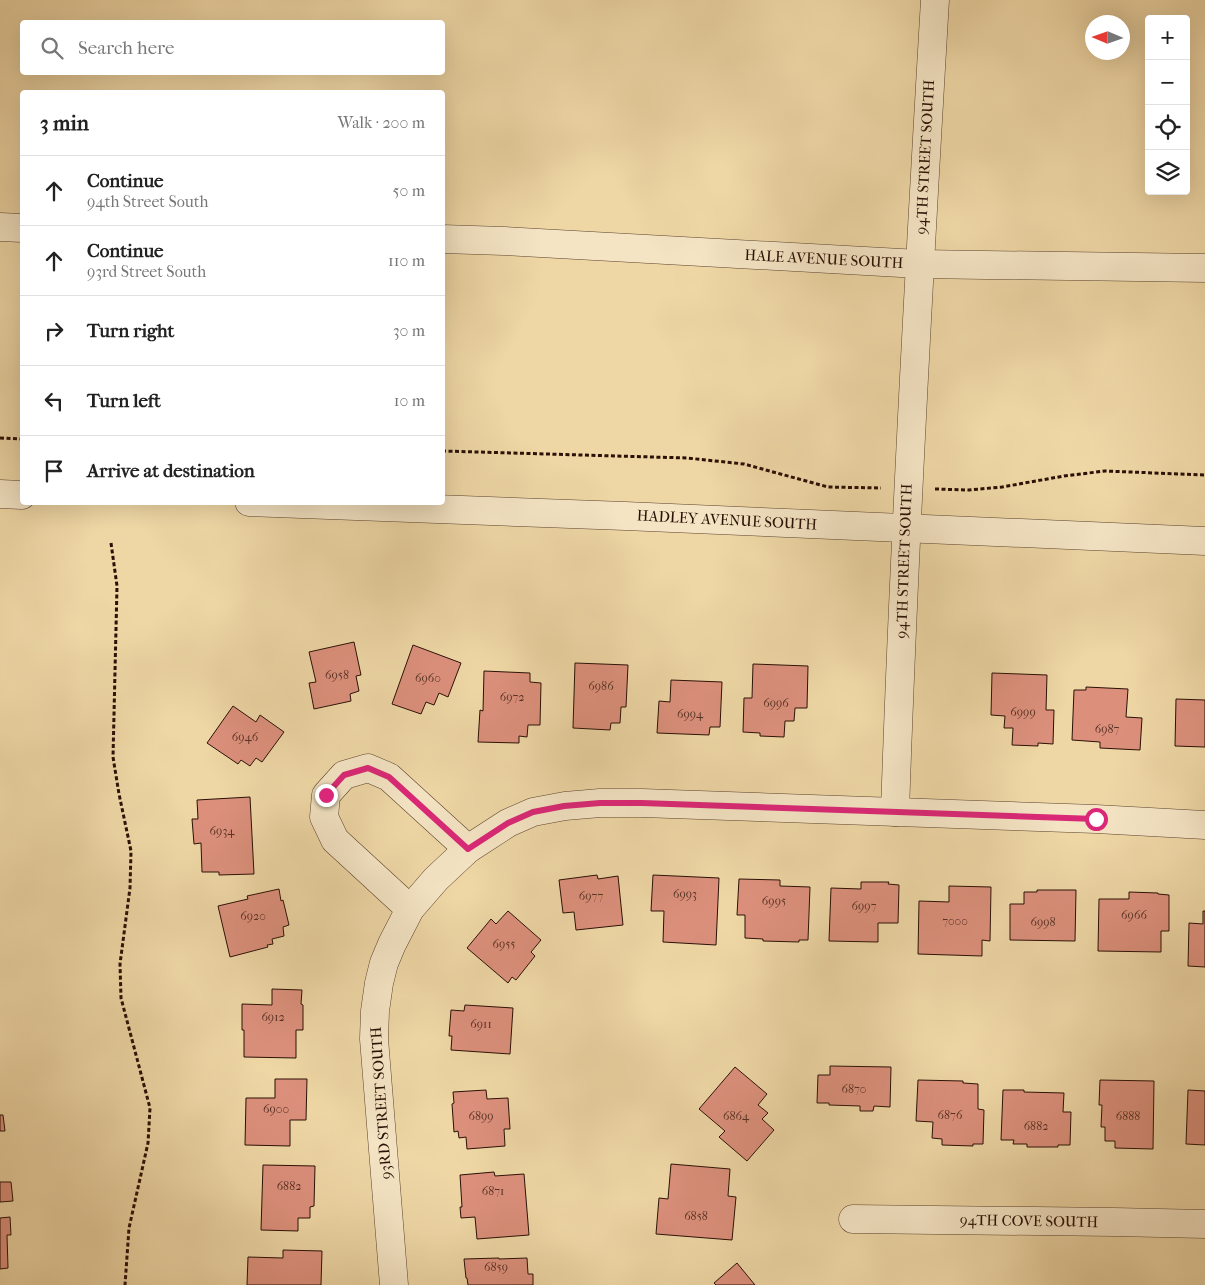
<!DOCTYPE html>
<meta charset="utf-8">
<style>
body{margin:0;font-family:"IM FELL French Canon",serif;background:#f2f2f2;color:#222}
.controls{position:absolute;right:15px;top:15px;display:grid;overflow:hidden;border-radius:5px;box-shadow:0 5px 20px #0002}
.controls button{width:45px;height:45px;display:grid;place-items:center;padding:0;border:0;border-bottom:1px solid #e0e0e0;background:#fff;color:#222;font:25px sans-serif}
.compass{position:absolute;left:1085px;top:15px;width:45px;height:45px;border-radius:50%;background:#fff;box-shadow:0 5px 20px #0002;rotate:272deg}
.stop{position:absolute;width:15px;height:15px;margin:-11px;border:4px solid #db2777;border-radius:50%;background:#fff}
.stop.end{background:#db2777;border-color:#fff;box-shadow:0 1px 5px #0008}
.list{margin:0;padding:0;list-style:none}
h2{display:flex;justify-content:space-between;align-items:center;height:65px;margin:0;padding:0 20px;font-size:21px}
h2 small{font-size:16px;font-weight:400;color:#767676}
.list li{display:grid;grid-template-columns:32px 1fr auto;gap:15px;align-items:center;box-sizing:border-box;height:70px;padding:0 20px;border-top:1px solid #e0e0e0}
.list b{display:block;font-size:19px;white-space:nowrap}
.list p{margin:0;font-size:16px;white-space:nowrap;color:#767676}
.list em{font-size:16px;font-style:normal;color:#767676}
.icon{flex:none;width:28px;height:28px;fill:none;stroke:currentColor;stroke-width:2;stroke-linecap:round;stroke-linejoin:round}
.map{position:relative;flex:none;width:1205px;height:1285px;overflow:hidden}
.search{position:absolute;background:#fff;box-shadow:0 5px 20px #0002;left:20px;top:20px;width:425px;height:55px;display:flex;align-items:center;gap:12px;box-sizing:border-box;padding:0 18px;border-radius:5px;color:#767676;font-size:19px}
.panel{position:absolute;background:#fff;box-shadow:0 5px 20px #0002;left:20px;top:90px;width:425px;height:415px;border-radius:5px}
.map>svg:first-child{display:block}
.building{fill:#dc907c;stroke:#2a1005}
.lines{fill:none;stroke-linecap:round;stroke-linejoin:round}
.minor-casing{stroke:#5b422d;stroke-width:29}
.tertiary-casing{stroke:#5b422d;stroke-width:29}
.path{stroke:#2a1005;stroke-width:3;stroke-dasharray:4 2.5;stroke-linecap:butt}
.minor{stroke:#f4e4c4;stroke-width:28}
.tertiary{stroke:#f4e4c4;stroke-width:28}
.route{stroke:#db2777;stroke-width:6}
.labels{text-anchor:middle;stroke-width:4;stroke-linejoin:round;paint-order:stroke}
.number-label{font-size:12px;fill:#563023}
.street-label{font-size:15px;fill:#2a1005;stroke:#f4e4c4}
</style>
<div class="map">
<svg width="1205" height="1285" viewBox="0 0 1205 1285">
<rect width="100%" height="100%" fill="#eed6a5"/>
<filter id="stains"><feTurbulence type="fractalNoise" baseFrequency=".004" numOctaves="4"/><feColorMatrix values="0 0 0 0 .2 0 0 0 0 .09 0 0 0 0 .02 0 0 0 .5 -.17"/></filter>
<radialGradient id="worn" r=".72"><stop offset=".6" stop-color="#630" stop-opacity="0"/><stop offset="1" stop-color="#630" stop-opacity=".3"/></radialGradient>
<!-- building -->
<g class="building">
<path d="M354,642L361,675L356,676L359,691L350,694L351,701L314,709L309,683L316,682L309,652Z"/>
<path d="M413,645L461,663L448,697L439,693L434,705L426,702L421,714L392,704Z"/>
<path d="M575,663L628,665L626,707H621L620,723H611L610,730L573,728Z"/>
<path d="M753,664L808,666L807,708H795L794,721H785L784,737L760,736V733L743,732L744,698H752Z"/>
<path d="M484,671L530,673V682L541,683L540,725H528L527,737L519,736V743L478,742L480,710L483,711Z"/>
<path d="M992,673L1047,675L1046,710H1054L1053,744L1038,743V746L1012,745L1013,728H1004L1005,716L991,715Z"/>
<path d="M671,680L722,682L720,727H710L709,735L657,733L659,701L670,702Z"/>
<path d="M1086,687L1128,689L1126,717L1142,718L1140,750L1100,748V742L1072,740L1074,690H1086Z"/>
<path d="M1176,699L1205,700V747L1175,746Z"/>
<path d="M233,706L256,722L260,715L284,732L262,762L256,758L250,766L241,760L238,764L207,743Z"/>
<path d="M250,797L254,874L219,875V872H202L201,843L194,844L192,819H198L197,800Z"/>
<path d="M597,875L598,879L618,876L623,925L576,930L574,912L563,913L559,880Z"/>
<path d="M653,875L719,878L716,945L663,942L664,911H651Z"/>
<path d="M739,879L780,880V886L810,887L808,940H799V942L763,941V939L745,938V915H737Z"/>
<path d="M861,882H889L888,884L899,885L898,923H878V942L829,941L831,888L861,889Z"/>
<path d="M949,886L991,887L990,941L982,940V956L918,954L919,901L949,902Z"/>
<path d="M279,889L281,901L283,900L289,925L283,927L284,936L272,939L273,944L267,945L268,947L230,957L218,906L248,899L247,896Z"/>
<path d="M1037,890H1076L1075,941L1010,940V904H1024V892H1037Z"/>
<path d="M1129,892L1158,893V894L1169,895V931H1161V952L1098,951L1099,899H1129Z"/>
<path d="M508,911L541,940L531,952L535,956L516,980L512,977L508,983L467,948L491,919L496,924Z"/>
<path d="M1203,911H1205V967L1188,966L1189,923L1203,924Z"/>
<path d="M272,989L302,990L301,1004L303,1005V1030H296V1058L244,1057V1030H242V1004L272,1005Z"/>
<path d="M465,1005L513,1008L510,1054L451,1050L452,1036H449L451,1010L464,1011Z"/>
<path d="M830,1066L891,1067L890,1107L874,1106L873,1111H860V1106L829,1105V1103H817L818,1075H830Z"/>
<path d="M735,1067L767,1094L758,1105L768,1113L762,1119L774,1130L747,1161L719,1137L725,1131L699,1109Z"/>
<path d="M275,1079H307L306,1120H290V1146L245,1145L246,1098H275Z"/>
<path d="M918,1080L963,1081V1083L978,1084V1109L984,1110L983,1144H973V1146L942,1145V1139L932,1138L933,1122L916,1121Z"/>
<path d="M1100,1080L1154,1081L1153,1149L1115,1148V1141H1105V1127H1101L1102,1105H1099Z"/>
<path d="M486,1090L487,1099L508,1098L510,1129H504L505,1146L467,1149L466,1137L459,1138L458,1131L454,1132L452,1104L454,1103L453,1092Z"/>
<path d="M1003,1090H1024V1092L1064,1093L1063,1112H1071L1070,1145H1058V1147H1027V1144H1013L1014,1140H1001Z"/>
<path d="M1188,1090L1205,1091V1145L1186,1144Z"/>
<path d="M0,1115H3L5,1131H0Z"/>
<path d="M671,1164L730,1169L728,1196L736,1197L732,1240L656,1234L659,1198L668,1199Z"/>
<path d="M263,1165L315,1166L314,1206L310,1207V1218H298V1231L261,1230Z"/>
<path d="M494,1172L495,1176L524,1174L529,1235L477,1239L475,1217L461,1218L460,1207H462L460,1175Z"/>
<path d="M0,1182H11L13,1201L0,1202Z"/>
<path d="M10,1217L11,1235H7L8,1268L0,1269V1218Z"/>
<path d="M283,1250L322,1251L321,1285H247L248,1257L283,1258Z"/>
<path d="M499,1258V1259L527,1258L528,1274H533V1285H468L467,1278H466L464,1259Z"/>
<path d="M737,1263L755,1285H716L714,1283Z"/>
</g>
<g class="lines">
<!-- minor casing -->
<g class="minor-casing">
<g id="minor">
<path d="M0,227L22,228"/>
<path d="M442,239L504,241L919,264L1205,268"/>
<path d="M895,812C904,541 919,271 935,0"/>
<path d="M410,909L335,840L324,817L326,795L344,775L368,768L389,777L468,849"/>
<path d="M853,1219L1114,1222L1205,1224"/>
<path d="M394,1285L374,1039L375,1011L379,983L384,963L392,944L410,909L436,879L468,849L508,823L533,812L565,806L600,803H642L1096,819L1205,825"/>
</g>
</g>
<!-- tertiary casing -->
<g class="tertiary-casing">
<g id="tertiary">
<path d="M0,494L22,495"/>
<path d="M249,502L625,516L1205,541"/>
</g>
</g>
<!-- path -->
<g class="path">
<path d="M0,438L22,439"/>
<path d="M442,451L687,458L744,464L828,487L881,488"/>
<path d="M935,489L969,490L1002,487L1064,476L1105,471L1205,475"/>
<path d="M111,543L117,586L113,757L119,794L131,851L130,888L120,964L121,998L150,1108L148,1143L129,1228L125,1285"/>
</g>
<!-- minor -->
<use href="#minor" class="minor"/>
<!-- tertiary -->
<use href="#tertiary" class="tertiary"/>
</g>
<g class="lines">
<!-- route -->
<path class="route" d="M326,795L344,775L368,768L389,777L468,849L508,823L533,812L564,806L600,803H642L1096,819"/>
</g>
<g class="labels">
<!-- number labels -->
<g class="number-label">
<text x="337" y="679">6958</text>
<text x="428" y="682">6960</text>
<text x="601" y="690">6986</text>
<text x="512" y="701">6972</text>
<text x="776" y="707">6996</text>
<text x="1023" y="716">6999</text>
<text x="690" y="718">6994</text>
<text x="1107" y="733">6987</text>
<text x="245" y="741">6946</text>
<text x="222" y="835">6934</text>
<text x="685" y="898">6993</text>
<text x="591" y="900">6977</text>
<text x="774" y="905">6995</text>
<text x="864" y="910">6997</text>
<text x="1134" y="919">6966</text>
<text x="253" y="920">6920</text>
<text x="955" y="925">7000</text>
<text x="1043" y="926">6998</text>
<text x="504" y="948">6955</text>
<text x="273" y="1021">6912</text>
<text x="481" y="1028">6911</text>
<text x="854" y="1093">6870</text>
<text x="276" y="1113">6900</text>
<text x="950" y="1119">6876</text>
<text x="481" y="1120">6899</text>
<text x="736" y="1120">6864</text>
<text x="1128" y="1120">6888</text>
<text x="1036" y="1130">6882</text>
<text x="289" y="1190">6882</text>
<text x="493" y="1195">6871</text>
<text x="696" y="1220">6858</text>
<text x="496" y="1271">6859</text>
</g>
<!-- street labels -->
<g class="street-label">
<text transform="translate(925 157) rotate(-87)" y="5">94TH STREET SOUTH</text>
<text transform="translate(824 259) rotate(3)" y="5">HALE AVENUE SOUTH</text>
<text transform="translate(727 520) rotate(3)" y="5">HADLEY AVENUE SOUTH</text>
<text transform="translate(904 561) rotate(-88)" y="5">94TH STREET SOUTH</text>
<text transform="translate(381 1103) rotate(-94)" y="5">93RD STREET SOUTH</text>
<text transform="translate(1029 1221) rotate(1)" y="5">94TH COVE SOUTH</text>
</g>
</g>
<rect width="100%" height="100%" filter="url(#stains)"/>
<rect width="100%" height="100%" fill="url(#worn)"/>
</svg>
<div class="controls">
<button>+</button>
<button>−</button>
<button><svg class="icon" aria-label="locate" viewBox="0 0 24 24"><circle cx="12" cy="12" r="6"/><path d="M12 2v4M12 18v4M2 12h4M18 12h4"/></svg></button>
<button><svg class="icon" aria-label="layers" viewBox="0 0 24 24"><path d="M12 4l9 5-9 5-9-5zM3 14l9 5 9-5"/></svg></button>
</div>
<svg class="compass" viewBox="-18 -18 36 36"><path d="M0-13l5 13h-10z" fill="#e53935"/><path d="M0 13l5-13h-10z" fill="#767676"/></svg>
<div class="stop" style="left:1096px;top:819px"></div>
<div class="stop end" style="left:326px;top:795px"></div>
<div class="search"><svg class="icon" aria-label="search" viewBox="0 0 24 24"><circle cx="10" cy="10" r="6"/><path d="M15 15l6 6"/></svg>Search here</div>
<section class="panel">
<h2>3 min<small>Walk · 200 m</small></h2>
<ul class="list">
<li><svg class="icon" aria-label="ahead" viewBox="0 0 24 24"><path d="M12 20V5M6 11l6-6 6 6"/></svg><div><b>Continue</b><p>94th Street South</p></div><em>50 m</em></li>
<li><svg class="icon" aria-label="ahead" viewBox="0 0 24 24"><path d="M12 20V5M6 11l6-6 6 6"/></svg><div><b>Continue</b><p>93rd Street South</p></div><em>110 m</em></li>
<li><svg class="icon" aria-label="right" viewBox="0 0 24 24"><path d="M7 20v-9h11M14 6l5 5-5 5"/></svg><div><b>Turn right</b></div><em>30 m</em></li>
<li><svg class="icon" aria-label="left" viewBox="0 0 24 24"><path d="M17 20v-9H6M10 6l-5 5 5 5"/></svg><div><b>Turn left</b></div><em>10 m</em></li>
<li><svg class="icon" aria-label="arrive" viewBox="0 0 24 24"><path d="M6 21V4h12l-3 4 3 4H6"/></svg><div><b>Arrive at destination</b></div></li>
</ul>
</section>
</div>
